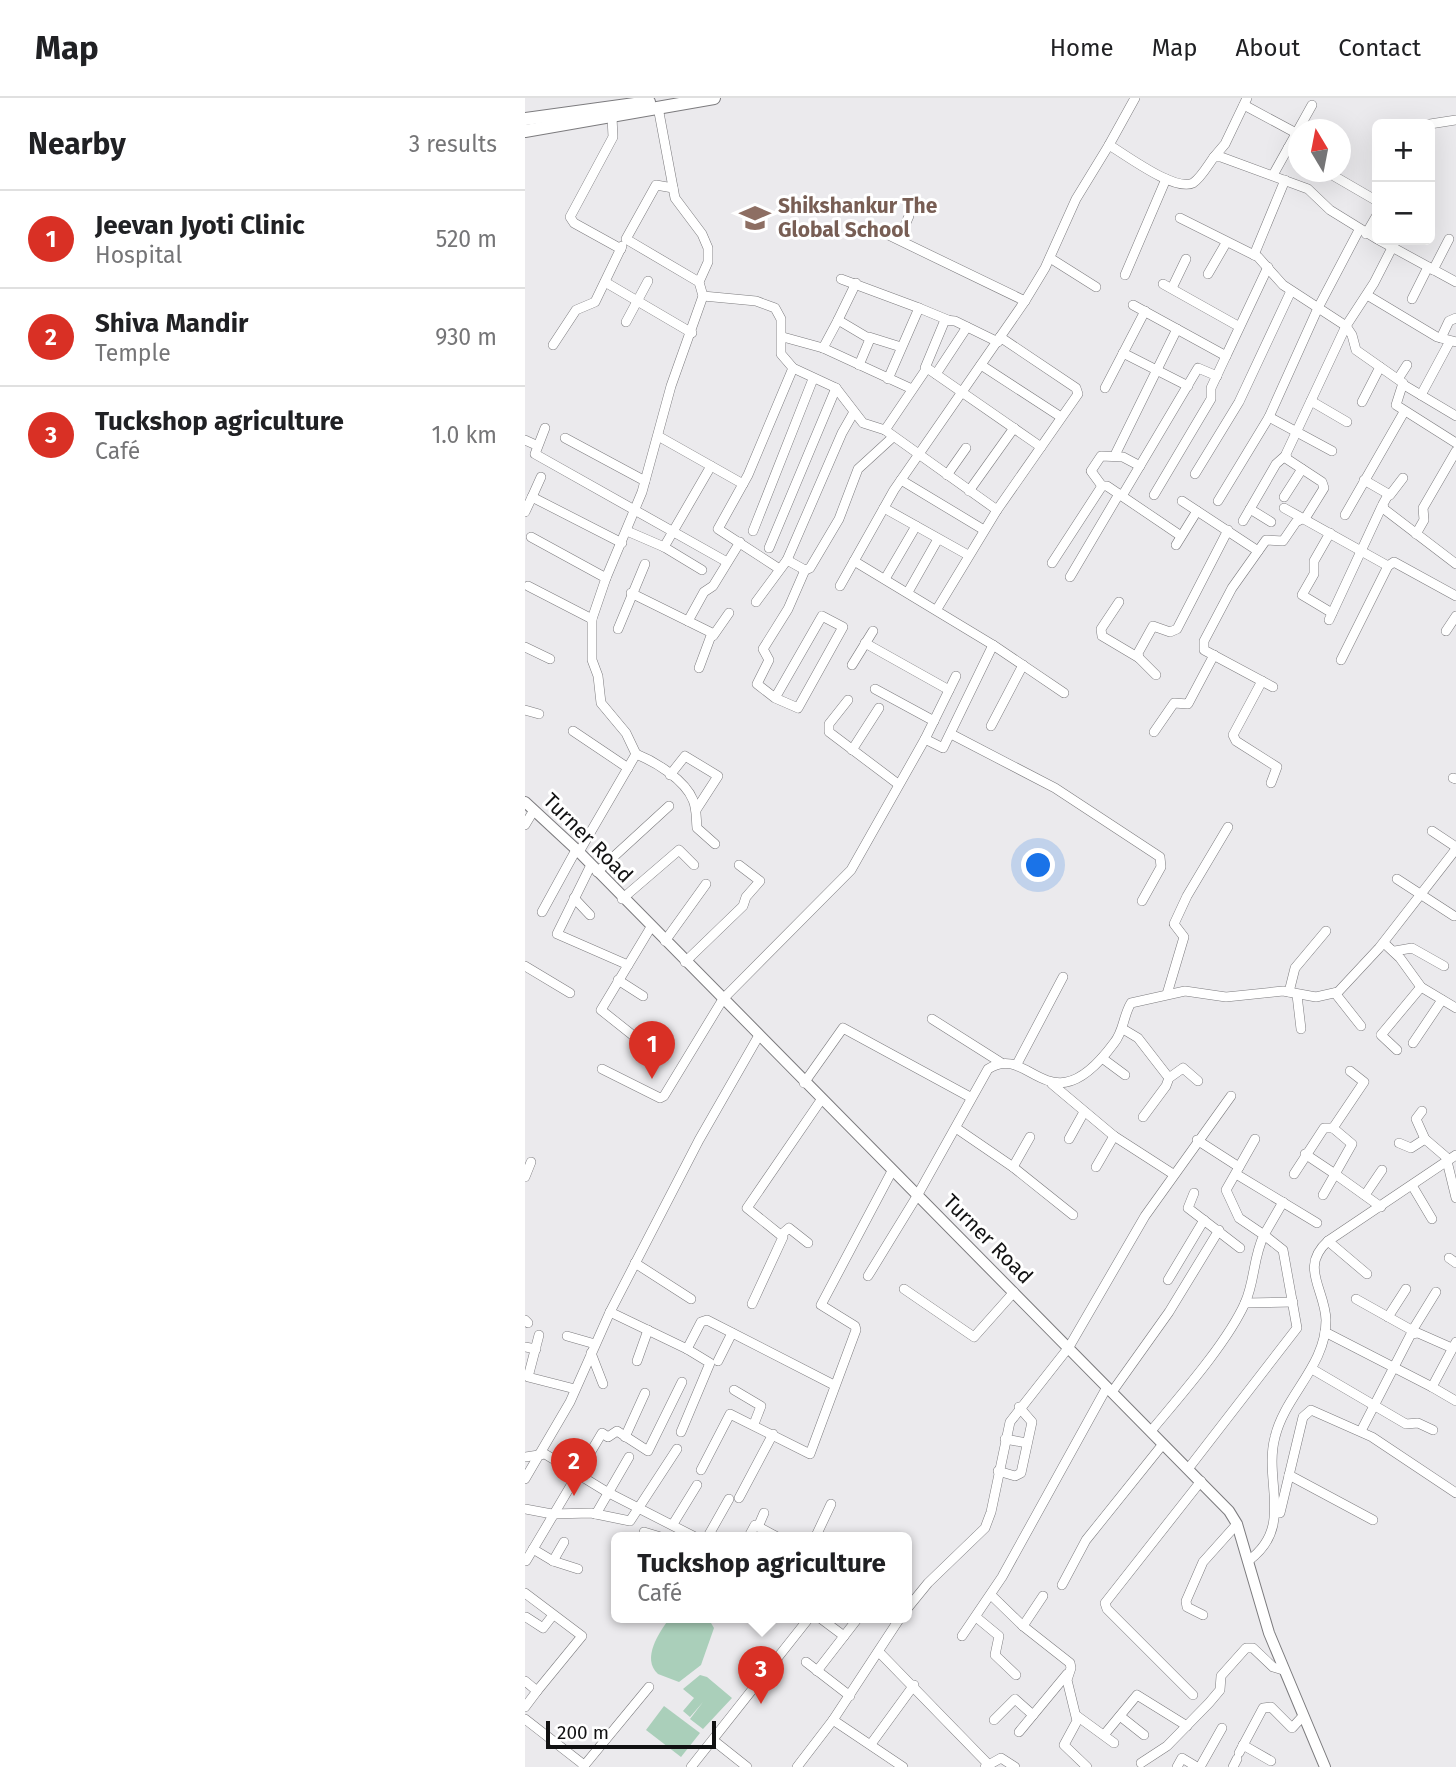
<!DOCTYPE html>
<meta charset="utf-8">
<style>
body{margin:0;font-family:"Fira Sans",sans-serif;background:#f6f6f6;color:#202124}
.controls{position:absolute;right:21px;top:21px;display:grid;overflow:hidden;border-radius:10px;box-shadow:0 7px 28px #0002}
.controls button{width:63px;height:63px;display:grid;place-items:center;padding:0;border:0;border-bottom:2px solid #e0e0e0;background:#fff;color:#202124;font:35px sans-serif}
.compass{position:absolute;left:763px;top:21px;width:63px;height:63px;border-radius:50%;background:#fff;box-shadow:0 7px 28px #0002;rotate:350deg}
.scale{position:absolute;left:21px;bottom:18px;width:170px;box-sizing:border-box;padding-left:7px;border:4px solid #111112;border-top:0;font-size:19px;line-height:24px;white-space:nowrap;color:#111112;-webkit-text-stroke:5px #fff;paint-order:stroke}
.you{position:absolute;left:514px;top:768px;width:24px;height:24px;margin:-18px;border:5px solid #fff;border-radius:50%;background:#1a73e8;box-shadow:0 0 0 10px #1a73e833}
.badge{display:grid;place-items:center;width:46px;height:46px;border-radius:50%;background:#d93025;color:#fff;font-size:23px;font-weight:700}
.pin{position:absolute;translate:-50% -58px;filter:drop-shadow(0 2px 4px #0008)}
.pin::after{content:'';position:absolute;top:37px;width:24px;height:21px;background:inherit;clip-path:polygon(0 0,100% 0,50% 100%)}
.popup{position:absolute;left:86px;top:1434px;width:301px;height:91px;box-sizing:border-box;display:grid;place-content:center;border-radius:10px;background:#fff;filter:drop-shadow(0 2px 5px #0005);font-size:23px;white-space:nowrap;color:#757577}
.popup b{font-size:26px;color:#202124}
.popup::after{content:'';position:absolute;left:50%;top:100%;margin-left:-14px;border:14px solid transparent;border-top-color:#fff}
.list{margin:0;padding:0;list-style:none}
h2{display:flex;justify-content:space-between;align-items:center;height:91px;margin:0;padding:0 28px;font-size:30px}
h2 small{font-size:23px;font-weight:400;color:#757577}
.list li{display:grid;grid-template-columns:46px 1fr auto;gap:21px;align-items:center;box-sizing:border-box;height:98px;padding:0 28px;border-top:2px solid #e0e0e0}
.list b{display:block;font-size:26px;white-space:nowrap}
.list p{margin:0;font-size:23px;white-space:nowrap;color:#757577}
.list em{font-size:23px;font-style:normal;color:#757577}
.map{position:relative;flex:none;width:931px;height:1669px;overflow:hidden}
header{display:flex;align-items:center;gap:42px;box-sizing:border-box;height:98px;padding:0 35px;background:#fff;border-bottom:2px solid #e0e0e0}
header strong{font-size:33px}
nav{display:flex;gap:38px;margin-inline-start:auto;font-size:24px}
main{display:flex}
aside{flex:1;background:#fff}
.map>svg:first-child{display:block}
.green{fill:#aacfba}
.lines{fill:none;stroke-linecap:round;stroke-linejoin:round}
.minor-casing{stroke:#7c7b7e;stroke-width:10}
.major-casing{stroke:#7c7b7e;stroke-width:12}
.highway-casing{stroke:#7c7b7e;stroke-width:14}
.minor{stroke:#fff;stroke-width:9}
.major{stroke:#fff;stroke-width:10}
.highway{stroke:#fff;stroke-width:12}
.labels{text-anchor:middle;stroke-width:6;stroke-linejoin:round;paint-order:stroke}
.education-label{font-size:21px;font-weight:bold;fill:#785e54;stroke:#fff;text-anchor:start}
.street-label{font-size:21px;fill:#111112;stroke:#fff}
</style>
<header>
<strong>Map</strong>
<nav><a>Home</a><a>Map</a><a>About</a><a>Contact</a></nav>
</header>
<main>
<aside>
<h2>Nearby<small>3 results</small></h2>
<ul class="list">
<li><span class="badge">1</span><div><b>Jeevan Jyoti Clinic</b><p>Hospital</p></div><em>520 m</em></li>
<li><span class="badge">2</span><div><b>Shiva Mandir</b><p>Temple</p></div><em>930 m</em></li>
<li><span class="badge">3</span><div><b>Tuckshop agriculture</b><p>Café</p></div><em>1.0 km</em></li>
</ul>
</aside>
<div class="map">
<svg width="931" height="1669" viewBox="0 0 931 1669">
<rect width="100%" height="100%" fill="#ebeaed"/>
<!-- green -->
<g class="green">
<path d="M145,1520H183L189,1530L176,1567L154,1584L133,1576C116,1561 134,1534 145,1520Z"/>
<path d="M175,1577L182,1579L207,1600L178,1631L165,1621L178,1604L165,1619L158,1613L169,1600L158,1591Z"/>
<path d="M139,1608L175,1635L156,1659L121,1632Z"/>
</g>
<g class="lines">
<!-- minor casing -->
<g class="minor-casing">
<g id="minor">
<path d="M610,0L584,47C601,57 650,94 668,85C676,80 683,67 689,59H696L783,91L805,112L852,141"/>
<path d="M719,7L771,35"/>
<path d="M87,19L88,39L45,119L49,125L96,151"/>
<path d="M905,26L931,22"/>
<path d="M763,50L774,57"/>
<path d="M689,59L700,46L722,0"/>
<path d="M802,74L852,103"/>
<path d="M748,77L787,7"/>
<path d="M148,90L131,87L101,141L174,184"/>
<path d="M655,120L733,159L758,187L821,228L827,237L831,252L878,285L871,307L931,345"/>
<path d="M351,131L500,203"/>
<path d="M841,136L852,117"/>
<path d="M374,141L384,118"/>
<path d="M854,142L931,184"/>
<path d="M729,157L760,82"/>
<path d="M525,160L571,189"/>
<path d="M908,172L924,141"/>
<path d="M683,176L701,145"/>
<path d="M600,177L641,81"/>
<path d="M316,181L394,210L363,281"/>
<path d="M80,184L167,235"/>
<path d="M638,186L713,228"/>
<path d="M647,190L661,161"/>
<path d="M842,197L912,239L931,244"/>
<path d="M178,198L231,203L250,210L256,221V256L268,270L311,290L338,325L360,332L472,412"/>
<path d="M887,201L903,169"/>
<path d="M608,207L701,258L743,169"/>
<path d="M394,210L423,222"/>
<path d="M313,222L331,185"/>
<path d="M101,224L123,183"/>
<path d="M258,239L298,250L387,291"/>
<path d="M344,239L376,249"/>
<path d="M916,240L924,223L931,220"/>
<path d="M28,247L51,212L70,204L97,148"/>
<path d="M298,250L313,222L345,241L334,267"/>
<path d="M598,255L663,288"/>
<path d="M456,267L536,319"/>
<path d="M400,270L420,222L430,223L473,244"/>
<path d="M411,276L442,229"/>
<path d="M873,281L882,267"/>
<path d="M879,287L931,318"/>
<path d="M580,290L620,213"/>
<path d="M896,297L925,243"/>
<path d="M786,303L822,324"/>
<path d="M837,304L855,269"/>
<path d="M744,319L807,353"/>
<path d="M20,330L10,356L202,464"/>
<path d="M360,332L402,270L516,349"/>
<path d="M133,338L218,386"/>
<path d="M40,340L120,383"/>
<path d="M0,342L11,347"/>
<path d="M590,357L652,231"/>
<path d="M670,376L714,304L766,193"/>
<path d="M422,377L441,350"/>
<path d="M376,382L459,432"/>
<path d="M839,382L865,397L878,380"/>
<path d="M577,388L566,373L576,358L598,359L615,368"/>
<path d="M444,393L489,330"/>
<path d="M629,397L686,301V290L701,258"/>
<path d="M863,397L858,406L859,411L931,466"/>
<path d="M597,398L673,270L692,278"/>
<path d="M7,399L16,379"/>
<path d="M759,399L777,371"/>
<path d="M657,403L733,453"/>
<path d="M693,403L744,319L793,210L834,132"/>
<path d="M359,410L443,457"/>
<path d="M759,410L863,468L816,562"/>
<path d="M725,411L746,424"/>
<path d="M0,414L7,399L97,445"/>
<path d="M820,417L879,314"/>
<path d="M718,423L751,366L760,358"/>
<path d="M102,433L139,449L177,472"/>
<path d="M228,433L288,281"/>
<path d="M805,435L789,463V476L777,497L807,515"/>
<path d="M891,436L899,422L898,410L931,353"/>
<path d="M6,439L81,480"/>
<path d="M651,447L672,413"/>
<path d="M139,449L186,368"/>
<path d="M244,450L311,290"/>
<path d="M262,462L280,472L285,470L314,421L333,371L368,339"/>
<path d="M329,463L468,547L539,595"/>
<path d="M527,465L577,388H582L656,438"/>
<path d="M863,468L869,464L931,498"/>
<path d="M253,470L193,431L223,377L268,270"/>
<path d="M545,479L594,396"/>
<path d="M360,481L391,428"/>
<path d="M3,488L67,521"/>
<path d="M315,488L369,392L500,203L520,170L551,101L584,47"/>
<path d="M383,494L413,441"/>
<path d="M106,495L187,535L174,570"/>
<path d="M231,504L262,462L317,335L329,314"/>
<path d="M594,504L576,531L577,538L614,560"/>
<path d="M412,511L472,412L553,296L551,290L475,239"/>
<path d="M804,522L857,408"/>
<path d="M163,523L179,494L188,488L215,444"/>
<path d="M93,531L120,466"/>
<path d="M921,533L931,518"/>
<path d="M188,538L204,515"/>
<path d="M340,545L424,592"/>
<path d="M0,549L25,561"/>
<path d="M327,567L348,533"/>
<path d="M631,577L614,560L613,555L628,528L645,534L652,531L703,432"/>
<path d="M737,583L708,637L711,643L752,669L746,685"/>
<path d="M748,589L679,552V543L707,490L741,442L758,443L771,424L781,419L799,390L797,384L762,361L761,356L821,228L849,185L871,142"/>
<path d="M350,591L409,623"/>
<path d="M250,600L297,518L318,529L273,610L250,600L232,586L244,562L238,551L263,511L280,472"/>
<path d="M323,602L304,626V634L373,686"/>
<path d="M0,612L14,616"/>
<path d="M466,628L498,567"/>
<path d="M48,633L103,670"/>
<path d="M629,634L649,605L663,606L689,557"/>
<path d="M426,636L530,690L635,759L636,769L617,803"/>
<path d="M400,641L431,578"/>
<path d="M327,652L354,610"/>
<path d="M111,656C131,664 160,682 168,702C172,711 171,721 172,730L190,746"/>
<path d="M145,677L160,658L193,678L171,712"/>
<path d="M928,680L931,681"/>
<path d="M0,727L9,712"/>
<path d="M907,733L931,749"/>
<path d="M54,754L111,656L101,635L76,605L73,578L67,562V521L81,480L117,394L146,288L178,198L174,184L183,164V150L177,136L150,100L133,9"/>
<path d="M66,767L32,836L103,867"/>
<path d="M72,774L144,708"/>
<path d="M872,781L929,818"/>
<path d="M49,800L65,817"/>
<path d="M97,801L154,752L169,767"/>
<path d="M17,814L51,752"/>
<path d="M140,843L181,786"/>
<path d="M859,845L875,860L896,889L931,910"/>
<path d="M870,853L887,850L919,868"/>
<path d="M160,864L218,808L221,799L235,783L214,767"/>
<path d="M0,868L45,895"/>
<path d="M93,882L118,898"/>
<path d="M764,894L770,870L801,833"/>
<path d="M810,895L836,928"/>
<path d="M642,896L659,839L649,826L662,798L703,729"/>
<path d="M772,897L776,931"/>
<path d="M407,921L475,964"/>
<path d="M598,931L613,940L644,980"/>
<path d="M115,943L76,912L126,829"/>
<path d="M888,945L917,902"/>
<path d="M872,952L856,937L896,889"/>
<path d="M577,960L600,977"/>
<path d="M492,966L538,879"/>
<path d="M77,971L135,1000L139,998L198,901L326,772L400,641L418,650L468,547"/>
<path d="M825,973L839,984L808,1030L827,1046L810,1076L856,1109"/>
<path d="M279,985L318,930L445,999"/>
<path d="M527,986L589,1038L648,1076"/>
<path d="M897,1013L891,1021L900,1041L921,1059L931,1100"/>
<path d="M618,1019L641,988L644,980L658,970L673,983"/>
<path d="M431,1030L488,1069L548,1117"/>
<path d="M544,1041L559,1014"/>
<path d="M672,1042L714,1069"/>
<path d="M874,1045L886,1050L900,1041"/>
<path d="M780,1056L810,1076L798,1097"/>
<path d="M488,1069L505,1039"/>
<path d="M571,1069L589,1038"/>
<path d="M711,1076L792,1125"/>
<path d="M769,1076L799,1030H808"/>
<path d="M0,1079L6,1064"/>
<path d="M888,1089L907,1121"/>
<path d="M669,1095L663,1110L715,1150"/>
<path d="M840,1097L857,1072"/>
<path d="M257,1136L264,1130L283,1145"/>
<path d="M803,1143L842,1176"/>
<path d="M924,1160L931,1165"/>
<path d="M110,1165L166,1201"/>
<path d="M343,1178L392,1098L463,971C505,943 524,1033 589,945C599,933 598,918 606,905L660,893L701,899L758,893L791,899L813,894L854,850L931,751"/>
<path d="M643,1182L679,1122"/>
<path d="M379,1191L449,1239L489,1194"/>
<path d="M831,1201L890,1234"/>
<path d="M720,1205L768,1204"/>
<path d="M227,1206L258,1139L222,1110L296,1002"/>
<path d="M85,1214L162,1251L185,1265L156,1334"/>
<path d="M863,1219L881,1191"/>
<path d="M0,1222L3,1225"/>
<path d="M887,1233L911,1194"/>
<path d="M800,1234L907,1289L931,1244"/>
<path d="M14,1237L3,1279L50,1291"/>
<path d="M42,1238L70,1246"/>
<path d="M0,1249L11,1251"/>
<path d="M162,1251L176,1224L182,1222L309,1287"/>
<path d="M66,1255L78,1286"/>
<path d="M112,1263L123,1232"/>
<path d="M193,1263L207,1235"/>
<path d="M787,1271L881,1326L893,1325L908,1332"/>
<path d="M907,1289L931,1303"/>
<path d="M209,1292L236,1308L229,1326"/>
<path d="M587,1294L644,1214L694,1132"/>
<path d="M626,1333C655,1298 702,1245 720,1205C730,1183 728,1159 739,1137L714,1120L701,1092L730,1041"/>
<path d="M836,1333L886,1236L893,1235L927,1250"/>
<path d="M100,1339L120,1295"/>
<path d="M480,1341L502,1345"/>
<path d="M0,1359L20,1356L82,1394L172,1440"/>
<path d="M663,1371L772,1230L758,1152L739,1137L758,1104"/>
<path d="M176,1372L205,1316L285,1356L331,1232L330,1228L296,1207L367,1073"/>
<path d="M473,1373L490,1378L496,1375L507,1324L494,1309"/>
<path d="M764,1377L848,1422"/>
<path d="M0,1381L45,1304L85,1214L174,1042L233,939"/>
<path d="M214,1400L248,1336"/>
<path d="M0,1411L27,1416L66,1415L105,1423L152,1351"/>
<path d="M755,1415L778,1319L786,1312L847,1339L931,1395"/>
<path d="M71,1416L104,1359"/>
<path d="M148,1426L172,1387"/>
<path d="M233,1429L239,1415"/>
<path d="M119,1434L139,1440"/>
<path d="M182,1440L204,1401"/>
<path d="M223,1440L230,1427L254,1440"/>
<path d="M290,1440L306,1406"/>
<path d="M8,1451L28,1463L53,1471"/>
<path d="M1,1463L77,1335L83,1339L92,1333L123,1353L157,1284"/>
<path d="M28,1463L39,1444"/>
<path d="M723,1463C770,1429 738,1384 750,1339C760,1297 801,1268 801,1222C800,1191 774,1169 803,1143L931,1057"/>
<path d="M537,1487L561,1442L638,1346"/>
<path d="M0,1495L57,1538L12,1593L0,1583"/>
<path d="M466,1497L498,1528L545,1565L546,1570L542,1582L552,1623L539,1647L562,1669"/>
<path d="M381,1512L403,1485L460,1430L466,1414L485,1324L544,1249L620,1118L706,998"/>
<path d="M678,1517L662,1509L661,1503L678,1464L712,1426"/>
<path d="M1,1519L18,1530L28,1517"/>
<path d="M451,1519L474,1538L470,1557L491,1577"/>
<path d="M295,1520L319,1538"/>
<path d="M498,1528L518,1498"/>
<path d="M437,1538L477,1479L582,1289"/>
<path d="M354,1554L463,1666"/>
<path d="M281,1564L325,1598"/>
<path d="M292,1573L333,1520"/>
<path d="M668,1597L582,1511L580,1505L676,1383"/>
<path d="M0,1609L12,1593"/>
<path d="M552,1618L589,1645"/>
<path d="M595,1618L619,1637"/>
<path d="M0,1621L59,1667"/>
<path d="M308,1622L375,1520"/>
<path d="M469,1622L490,1601L508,1617"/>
<path d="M494,1634L542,1576"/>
<path d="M579,1637L612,1597L662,1628"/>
<path d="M188,1642L222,1669"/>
<path d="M346,1646L389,1587"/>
<path d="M718,1647L746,1663"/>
<path d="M714,1655L738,1610L746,1609L767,1630L778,1618"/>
<path d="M616,1665L642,1648L684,1605L695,1592L696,1578L721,1550H728L748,1569L758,1572"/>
<path d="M58,1669L124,1589"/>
<path d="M166,1669L284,1520"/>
<path d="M272,1669L308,1622L378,1669"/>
<path d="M460,1669L476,1660L490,1669"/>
<path d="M652,1669L657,1660L672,1669"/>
<path d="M675,1669L697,1630"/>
<path d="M708,1669L712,1661"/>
</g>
</g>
<!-- major casing -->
<g class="major-casing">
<path id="major" d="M0,704L54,754L704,1413L712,1426L744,1535L800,1669"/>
</g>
<!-- highway casing -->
<g class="highway-casing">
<g id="highway">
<path d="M0,21L124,4"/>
<path d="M0,33L189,0"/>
</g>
</g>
<!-- minor -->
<use href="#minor" class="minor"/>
<!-- major -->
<use href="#major" class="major"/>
<!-- highway -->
<use href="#highway" class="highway"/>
</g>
<!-- icons -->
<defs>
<g id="school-bare" transform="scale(2.415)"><path d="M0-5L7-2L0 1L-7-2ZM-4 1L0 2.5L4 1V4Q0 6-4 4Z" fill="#8d6e63" stroke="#fff" stroke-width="2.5" paint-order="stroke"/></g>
</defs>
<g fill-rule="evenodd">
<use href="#school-bare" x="230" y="120"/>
</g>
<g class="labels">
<!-- education labels -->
<g class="education-label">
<text x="253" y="115">Shikshankur The<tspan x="253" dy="24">Global School</tspan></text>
</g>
<!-- street labels -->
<g class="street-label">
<text transform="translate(63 740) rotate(45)" y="7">Turner Road</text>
<text transform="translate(463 1141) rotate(45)" y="7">Turner Road</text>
</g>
</g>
</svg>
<div class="controls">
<button>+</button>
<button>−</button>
</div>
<svg class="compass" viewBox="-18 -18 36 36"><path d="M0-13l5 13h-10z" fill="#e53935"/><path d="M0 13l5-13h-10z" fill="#757577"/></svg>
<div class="scale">200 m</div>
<div class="you"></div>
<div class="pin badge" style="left:127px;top:981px">1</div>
<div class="pin badge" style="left:49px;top:1398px">2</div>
<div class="pin badge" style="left:236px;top:1606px">3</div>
<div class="popup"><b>Tuckshop agriculture</b>Café</div>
</div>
</main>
